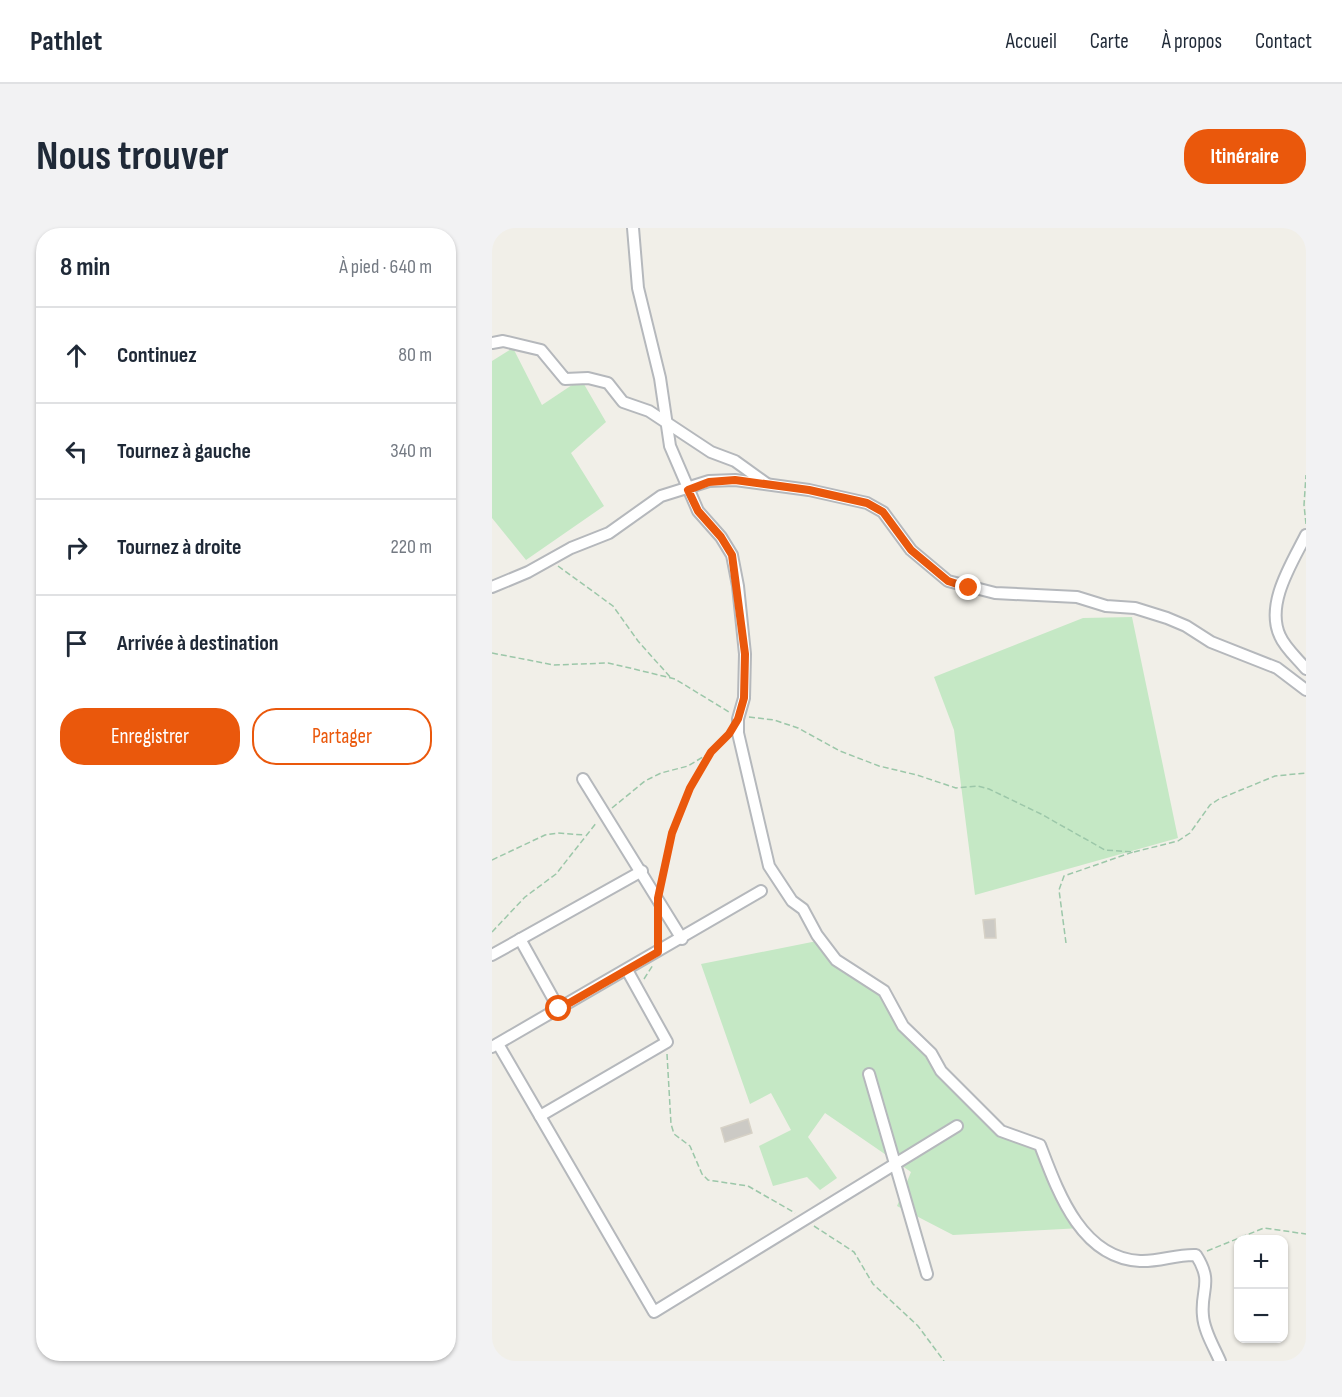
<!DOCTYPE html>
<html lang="fr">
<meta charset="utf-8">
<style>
body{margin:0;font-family:"Sofia Sans Condensed",sans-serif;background:#f2f2f3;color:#1f2937}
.controls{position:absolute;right:18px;bottom:18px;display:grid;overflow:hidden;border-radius:12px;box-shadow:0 2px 4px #0004}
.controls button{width:54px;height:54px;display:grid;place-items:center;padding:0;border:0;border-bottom:2px solid #e0e1e3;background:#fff;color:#1f2937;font:30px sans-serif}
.stop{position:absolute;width:18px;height:18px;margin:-14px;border:4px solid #ea580c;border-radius:50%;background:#fff}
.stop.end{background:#ea580c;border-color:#fff;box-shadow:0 2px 6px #0008}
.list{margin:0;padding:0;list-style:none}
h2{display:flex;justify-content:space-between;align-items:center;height:78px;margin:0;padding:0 24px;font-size:26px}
h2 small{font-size:20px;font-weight:400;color:#747a83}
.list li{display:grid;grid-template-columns:39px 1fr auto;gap:18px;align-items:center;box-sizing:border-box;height:96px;padding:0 24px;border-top:2px solid #e0e1e3}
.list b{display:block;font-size:22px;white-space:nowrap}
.list em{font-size:20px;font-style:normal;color:#747a83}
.actions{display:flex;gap:12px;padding:18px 24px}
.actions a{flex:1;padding:14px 0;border:2px solid #ea580c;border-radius:24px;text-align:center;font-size:21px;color:#ea580c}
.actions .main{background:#ea580c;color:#fff}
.icon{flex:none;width:33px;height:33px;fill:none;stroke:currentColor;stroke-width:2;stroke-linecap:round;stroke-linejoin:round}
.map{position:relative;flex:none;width:814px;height:1133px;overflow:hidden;border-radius:24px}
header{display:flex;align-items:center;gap:36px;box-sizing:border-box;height:84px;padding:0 30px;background:#fff;border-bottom:2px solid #e0e1e3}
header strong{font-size:28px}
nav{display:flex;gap:33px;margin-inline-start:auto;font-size:21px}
.intro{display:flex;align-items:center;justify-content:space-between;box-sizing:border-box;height:144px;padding:0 36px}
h1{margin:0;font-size:42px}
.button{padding:15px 27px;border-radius:24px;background:#ea580c;color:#fff;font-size:21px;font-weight:700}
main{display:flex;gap:36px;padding:0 36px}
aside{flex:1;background:#fff;border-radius:24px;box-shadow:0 2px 4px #0004}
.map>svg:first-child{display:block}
.green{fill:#c5e8c5}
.building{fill:#cccac5;stroke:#d6d1c6;stroke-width:1.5}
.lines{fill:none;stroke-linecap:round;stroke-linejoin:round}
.street-casing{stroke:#b5b8bc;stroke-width:14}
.path{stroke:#9cc7a9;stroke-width:1.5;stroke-dasharray:6 3;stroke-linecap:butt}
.street{stroke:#fff;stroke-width:10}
.route{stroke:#ea580c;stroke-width:8}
</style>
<header>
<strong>Pathlet</strong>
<nav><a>Accueil</a><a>Carte</a><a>À propos</a><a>Contact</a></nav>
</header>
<div class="intro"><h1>Nous trouver</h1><a class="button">Itinéraire</a></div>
<main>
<aside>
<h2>8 min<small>À pied · 640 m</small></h2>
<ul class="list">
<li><svg class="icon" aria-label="ahead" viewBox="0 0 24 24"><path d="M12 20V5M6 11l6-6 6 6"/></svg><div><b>Continuez</b></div><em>80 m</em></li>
<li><svg class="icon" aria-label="left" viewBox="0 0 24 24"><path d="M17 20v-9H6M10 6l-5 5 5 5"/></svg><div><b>Tournez à gauche</b></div><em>340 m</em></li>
<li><svg class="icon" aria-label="right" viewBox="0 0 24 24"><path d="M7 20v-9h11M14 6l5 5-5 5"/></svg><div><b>Tournez à droite</b></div><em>220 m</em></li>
<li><svg class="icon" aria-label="arrive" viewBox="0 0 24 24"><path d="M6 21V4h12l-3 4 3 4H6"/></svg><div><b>Arrivée à destination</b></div></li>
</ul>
<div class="actions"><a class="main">Enregistrer</a><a>Partager</a></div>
</aside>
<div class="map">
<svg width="814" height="1133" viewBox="0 0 814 1133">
<rect width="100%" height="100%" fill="#f1efe8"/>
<!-- green -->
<g class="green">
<path d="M21,120L50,177L89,151L114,194L79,225L112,278L34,332L0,290V133Z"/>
<path d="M640,389L686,610L483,667L462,502L442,449L591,390Z"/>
<path d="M330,712L344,732L378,753L411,798L509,903L548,917L590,1000L461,1007L405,978L419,944L333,885L316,909L345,950L328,962L315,949L281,958L267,918L299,902L279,865L258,876L209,736Z"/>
</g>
<!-- building -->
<g class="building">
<path d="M503,691L504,710H493L491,692Z"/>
<path d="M256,891L260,905L233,914L229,900Z"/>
</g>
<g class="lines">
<!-- street casing -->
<g class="street-casing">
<g id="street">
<path d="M141,0L146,60L168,150L178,218L206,283L229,309L240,327L246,358L253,426L252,470L246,491V505L277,638L300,673L311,681L325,707L344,732L392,763L411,798L439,825L449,843L509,903L548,917C566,964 589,1030 648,1033C667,1034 685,1026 704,1027C722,1055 708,1062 711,1088C712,1103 722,1119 728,1133"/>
<path d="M0,115L11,113L49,122L73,151L96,150L116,155L131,174L157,183L219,224L243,233L275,256"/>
<path d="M814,307C800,335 773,376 788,408C793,420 806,431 814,441"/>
<path d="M0,359L36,344L79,320L117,305L169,268L217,253L243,252L317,262L375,275L391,284L419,322L456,353L503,365L585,369L614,378L643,380L675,390L694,398L719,414L785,440L814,462"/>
<path d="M91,551L190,711"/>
<path d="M28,711L67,781"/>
<path d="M0,727L150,643"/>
<path d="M6,816L162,1084L465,898"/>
<path d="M0,819L269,663"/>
<path d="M377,846L435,1046"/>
<path d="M48,888L175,814L135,742"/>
</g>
</g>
<!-- path -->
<g class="path">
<path d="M814,296L812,277L814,247"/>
<path d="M66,338L121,378L146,413L179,450"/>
<path d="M0,425L62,437L116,435L142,441L183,451L237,484"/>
<path d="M257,489L282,492L306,500L348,523L387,538L425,547L464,560L486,558L497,561L549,586L613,622L642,624L686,613L698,605L718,577L727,571L783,548L814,545"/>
<path d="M120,580L153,553L169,545L196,538L219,524"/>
<path d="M0,632L53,607L66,605L92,607"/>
<path d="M169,656C179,601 197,547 236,507"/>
<path d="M0,704L33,669L64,646L105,594"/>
<path d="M167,709L168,696"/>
<path d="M574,715L567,662L572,648L641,624"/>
<path d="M152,751L161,737"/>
<path d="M175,826L179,896L182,906L198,918L210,946L216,952L256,958L303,985"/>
<path d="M322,998L362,1024L381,1056L426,1098L452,1133"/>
<path d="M715,1023L772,1000L814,1006"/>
</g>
<!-- street -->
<use href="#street" class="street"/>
</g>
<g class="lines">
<!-- route -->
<path class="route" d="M67,781L166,724V670L180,605L198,560L219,524L237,506L246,491L252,470L253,426L240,327L229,309L206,283L196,262L217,254L243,252L317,262L375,275L391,284L419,322L456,353L477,360"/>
</g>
</svg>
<div class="controls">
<button>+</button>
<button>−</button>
</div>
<div class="stop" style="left:67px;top:781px"></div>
<div class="stop end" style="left:477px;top:360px"></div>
</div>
</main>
